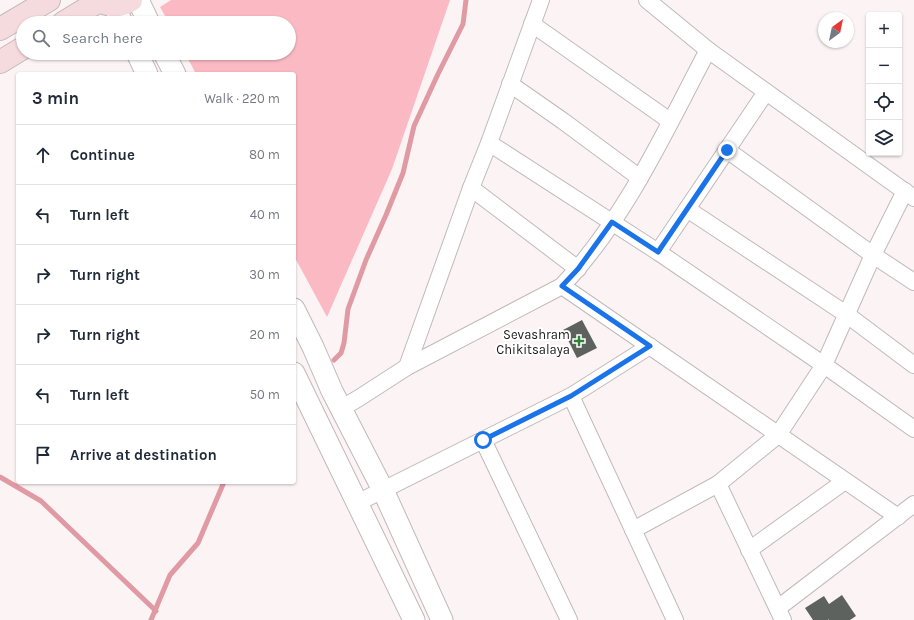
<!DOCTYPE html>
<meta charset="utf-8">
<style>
body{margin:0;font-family:Karla,sans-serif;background:#f6f6f7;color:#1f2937}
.controls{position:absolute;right:12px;top:12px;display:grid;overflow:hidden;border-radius:4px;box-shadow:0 1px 3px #0004}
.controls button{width:36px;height:36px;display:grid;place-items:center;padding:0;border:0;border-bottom:1px solid #e0e1e3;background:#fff;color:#1f2937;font:20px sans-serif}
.compass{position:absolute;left:818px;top:12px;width:36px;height:36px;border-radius:50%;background:#fff;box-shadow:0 1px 3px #0004;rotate:33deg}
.stop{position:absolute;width:12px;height:12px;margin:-9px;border:3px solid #1a73e8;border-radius:50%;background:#fff}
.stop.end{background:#1a73e8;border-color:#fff;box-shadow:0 1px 4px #0008}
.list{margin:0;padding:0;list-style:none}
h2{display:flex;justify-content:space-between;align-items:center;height:52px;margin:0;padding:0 16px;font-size:17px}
h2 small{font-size:13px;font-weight:400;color:#747a83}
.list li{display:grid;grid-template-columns:26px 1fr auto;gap:12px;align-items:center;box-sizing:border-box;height:60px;padding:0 16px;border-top:1px solid #e0e1e3}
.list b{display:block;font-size:15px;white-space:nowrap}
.list em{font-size:13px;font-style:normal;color:#747a83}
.icon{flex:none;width:22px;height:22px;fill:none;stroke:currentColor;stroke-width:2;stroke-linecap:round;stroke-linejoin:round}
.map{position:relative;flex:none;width:914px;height:620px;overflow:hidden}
.search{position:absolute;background:#fff;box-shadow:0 1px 3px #0004;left:16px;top:16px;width:280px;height:44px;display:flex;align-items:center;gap:10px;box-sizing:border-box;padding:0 14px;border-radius:22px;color:#747a83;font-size:15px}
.panel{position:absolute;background:#fff;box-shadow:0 1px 3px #0004;left:16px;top:72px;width:280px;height:412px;border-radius:4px}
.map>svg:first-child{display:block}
.green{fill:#fbbac3}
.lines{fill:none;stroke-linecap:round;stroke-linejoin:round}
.stream{stroke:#e09aa4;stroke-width:5}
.building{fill:#5e625e}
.minor-casing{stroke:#c1b9ba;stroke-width:18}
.tertiary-casing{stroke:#c1b9ba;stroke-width:23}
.secondary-casing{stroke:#c1b9ba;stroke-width:24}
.minor{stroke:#fff;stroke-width:16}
.tertiary{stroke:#fff;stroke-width:21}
.secondary{stroke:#f5dade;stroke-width:22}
.route{stroke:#1a73e8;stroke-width:5}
.poi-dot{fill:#2b8433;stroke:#fff;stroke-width:1.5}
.labels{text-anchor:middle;stroke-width:4;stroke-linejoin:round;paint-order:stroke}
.poi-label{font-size:13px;fill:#1c1a1a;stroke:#fff;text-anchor:end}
</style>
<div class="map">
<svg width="914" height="620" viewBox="0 0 914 620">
<rect width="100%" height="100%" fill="#fcf3f4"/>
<!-- green -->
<path class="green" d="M171,0H450L392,169L327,317L294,256V74H196L185,53H289V23H169L160,7Z"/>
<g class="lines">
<!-- stream -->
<g class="stream">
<path d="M334,360L341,353L344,343L348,309L366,260L386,215L403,173L414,126L438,74L463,24L466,0"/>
<path d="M0,477L41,501L156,611"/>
<path d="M151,620L170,575L198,543L224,482"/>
</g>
</g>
<!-- building -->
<g class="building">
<path d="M582,320L597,348L577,358L563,330Z"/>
<path d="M842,595L856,616L850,620H829V619L828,620H813L805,608L824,596L829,604Z"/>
</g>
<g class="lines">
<!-- minor casing -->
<g class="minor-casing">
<g id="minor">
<path d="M647,0L708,50L914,198"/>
<path d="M532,24L670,121"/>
<path d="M510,84L563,121L640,178"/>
<path d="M489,143L658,252L824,365L914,429"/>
<path d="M727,150L873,255L914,282"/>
<path d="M471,188L578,269"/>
<path d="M687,209L846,314L914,365"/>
<path d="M658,252L766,92"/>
<path d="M562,286L898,517"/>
<path d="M407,367L471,188L489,143L541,0"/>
<path d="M571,396L650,346"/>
<path d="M342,408L359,398L407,367L562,286C626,218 665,131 708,50"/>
<path d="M483,440L569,620"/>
<path d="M357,503L571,396L675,620"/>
<path d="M633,530L718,484"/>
<path d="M749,550L845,481"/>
<path d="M778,608L914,504"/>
<path d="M783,620L718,484L778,435L824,365L873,255L905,191"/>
</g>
</g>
<!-- tertiary casing -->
<g class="tertiary-casing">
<g id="tertiary">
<path d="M138,0L149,23"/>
<path d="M114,5L122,23"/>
<path d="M137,53L147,74"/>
<path d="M164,53L175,74"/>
<path d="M294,309L313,347L332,391L383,490L442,620"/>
<path d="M294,373L414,620"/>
</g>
</g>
<!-- secondary casing -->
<g class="secondary-casing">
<g id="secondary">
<path d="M98,0C109,7 121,7 131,0"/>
<path d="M63,23L99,1"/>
<path d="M0,29L49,0"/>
<path d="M0,62L23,48"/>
</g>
</g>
<!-- minor -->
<use href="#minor" class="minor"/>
<!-- tertiary -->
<use href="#tertiary" class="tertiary"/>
<!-- secondary -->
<use href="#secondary" class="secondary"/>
</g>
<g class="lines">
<!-- route -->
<path class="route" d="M483,440L571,396L650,346L562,286L578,269L612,222L658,252L727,150"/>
</g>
<!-- markers -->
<path class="poi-dot" d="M577 335h4v4h4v4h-4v4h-4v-4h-4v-4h4z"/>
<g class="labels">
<!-- poi labels -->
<g class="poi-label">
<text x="570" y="339">Sevashram<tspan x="570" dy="15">Chikitsalaya</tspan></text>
</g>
</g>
</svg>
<div class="controls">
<button>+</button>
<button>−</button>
<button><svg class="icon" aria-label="locate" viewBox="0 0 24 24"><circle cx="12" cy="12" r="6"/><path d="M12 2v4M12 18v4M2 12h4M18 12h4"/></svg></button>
<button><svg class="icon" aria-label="layers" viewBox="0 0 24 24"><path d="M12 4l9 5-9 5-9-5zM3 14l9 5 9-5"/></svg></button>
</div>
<svg class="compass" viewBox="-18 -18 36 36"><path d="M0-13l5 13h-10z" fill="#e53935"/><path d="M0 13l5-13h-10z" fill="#747a83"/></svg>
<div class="stop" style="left:483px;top:440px"></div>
<div class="stop end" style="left:727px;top:150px"></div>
<div class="search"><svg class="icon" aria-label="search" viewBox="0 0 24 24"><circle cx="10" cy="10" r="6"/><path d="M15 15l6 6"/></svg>Search here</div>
<section class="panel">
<h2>3 min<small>Walk · 220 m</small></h2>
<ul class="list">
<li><svg class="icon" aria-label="ahead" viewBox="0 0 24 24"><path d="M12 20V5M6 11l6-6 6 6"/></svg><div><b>Continue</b></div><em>80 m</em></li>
<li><svg class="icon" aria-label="left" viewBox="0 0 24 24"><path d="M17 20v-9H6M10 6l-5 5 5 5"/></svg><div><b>Turn left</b></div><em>40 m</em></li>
<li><svg class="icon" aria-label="right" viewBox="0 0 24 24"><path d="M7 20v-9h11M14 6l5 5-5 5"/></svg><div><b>Turn right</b></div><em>30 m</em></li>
<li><svg class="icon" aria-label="right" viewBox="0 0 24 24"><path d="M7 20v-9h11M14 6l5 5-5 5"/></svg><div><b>Turn right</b></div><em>20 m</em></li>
<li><svg class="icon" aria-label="left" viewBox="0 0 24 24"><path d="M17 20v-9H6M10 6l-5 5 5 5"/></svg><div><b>Turn left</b></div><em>50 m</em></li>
<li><svg class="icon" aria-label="arrive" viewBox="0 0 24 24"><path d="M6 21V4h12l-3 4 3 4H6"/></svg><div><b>Arrive at destination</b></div></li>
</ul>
</section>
</div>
